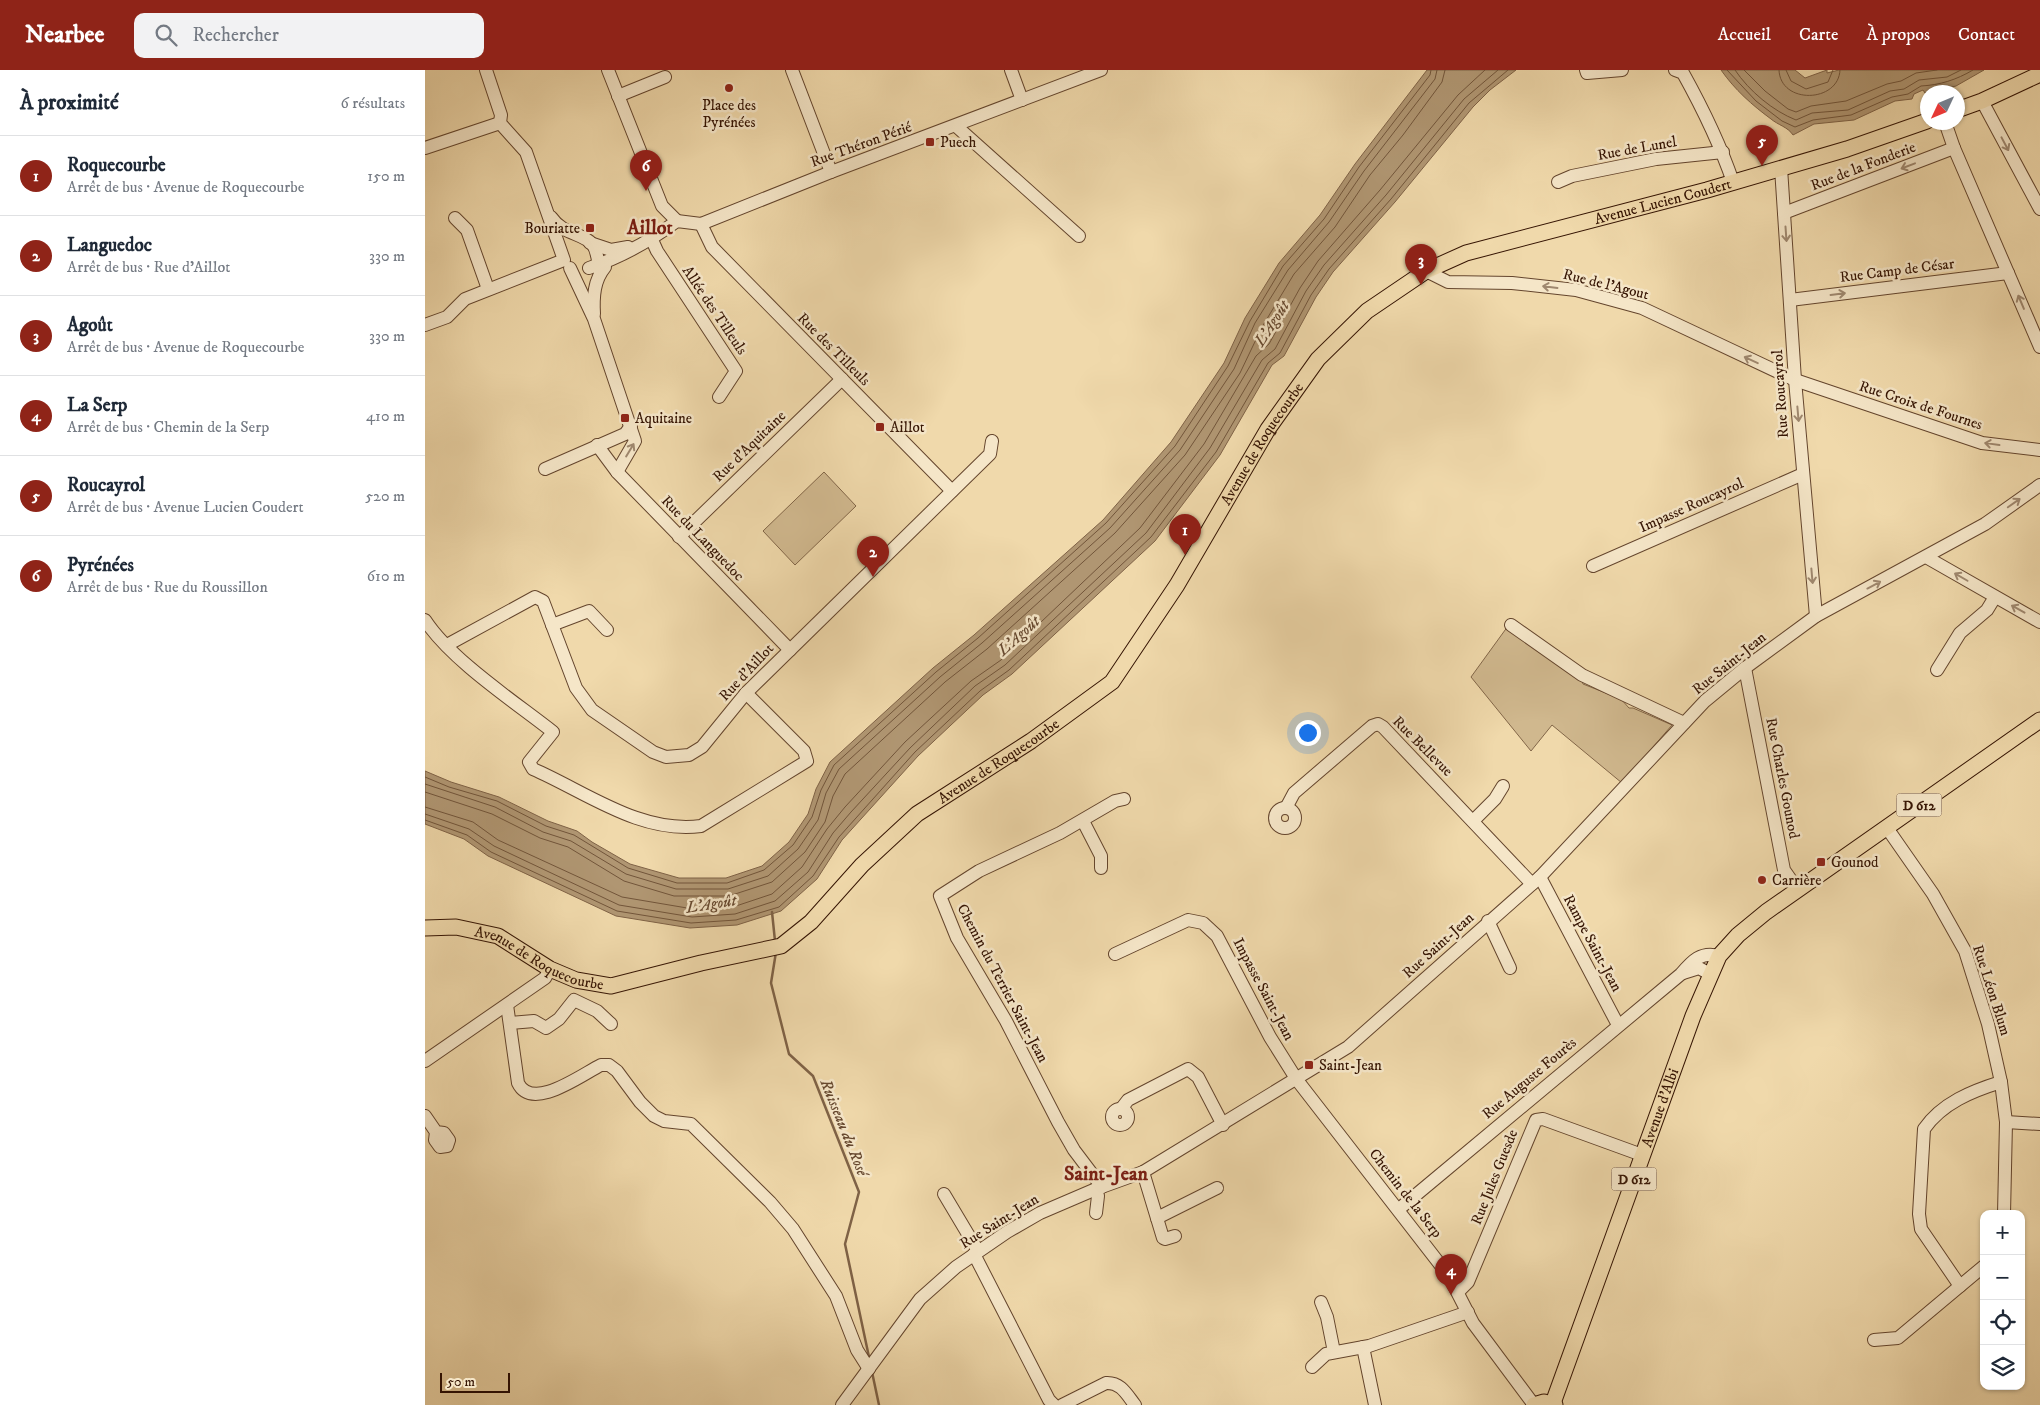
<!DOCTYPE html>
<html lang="fr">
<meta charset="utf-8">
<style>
body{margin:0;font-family:"IM FELL DW Pica",serif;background:#f2f2f3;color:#1f2937}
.controls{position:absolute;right:15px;bottom:15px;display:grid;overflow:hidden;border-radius:10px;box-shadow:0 1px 4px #0004}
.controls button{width:45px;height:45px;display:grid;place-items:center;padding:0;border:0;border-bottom:1px solid #e0e1e3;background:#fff;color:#1f2937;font:25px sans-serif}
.compass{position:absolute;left:1495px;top:15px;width:45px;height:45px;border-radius:50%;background:#fff;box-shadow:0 1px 4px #0004;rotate:226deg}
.scale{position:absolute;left:15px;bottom:12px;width:70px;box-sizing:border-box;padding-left:5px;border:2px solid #351403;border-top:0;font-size:14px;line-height:18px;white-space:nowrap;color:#351403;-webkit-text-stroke:4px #f5e6c8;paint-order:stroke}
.you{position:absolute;left:882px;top:662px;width:18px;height:18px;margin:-12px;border:4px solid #fff;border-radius:50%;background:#1a73e8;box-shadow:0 0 0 8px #1a73e833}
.badge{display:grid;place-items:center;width:32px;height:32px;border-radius:50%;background:#8f2418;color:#fff;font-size:16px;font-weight:700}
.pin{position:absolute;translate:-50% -41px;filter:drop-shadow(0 1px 2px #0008)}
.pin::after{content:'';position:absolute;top:26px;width:18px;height:15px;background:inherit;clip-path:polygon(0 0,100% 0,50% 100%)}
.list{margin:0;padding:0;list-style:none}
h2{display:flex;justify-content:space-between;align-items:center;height:65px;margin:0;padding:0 20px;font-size:21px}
h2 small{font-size:16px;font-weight:400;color:#747a83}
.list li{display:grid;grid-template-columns:32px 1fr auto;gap:15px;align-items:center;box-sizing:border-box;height:80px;padding:0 20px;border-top:1px solid #e0e1e3}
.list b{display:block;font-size:19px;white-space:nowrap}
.list p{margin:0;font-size:16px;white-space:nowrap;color:#747a83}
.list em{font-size:16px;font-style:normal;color:#747a83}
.icon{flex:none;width:28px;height:28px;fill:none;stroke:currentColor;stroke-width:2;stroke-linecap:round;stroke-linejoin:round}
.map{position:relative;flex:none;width:1615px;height:1335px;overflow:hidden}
header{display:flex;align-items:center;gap:30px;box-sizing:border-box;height:70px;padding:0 25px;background:#8f2418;color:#fff}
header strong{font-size:24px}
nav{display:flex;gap:28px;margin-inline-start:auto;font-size:18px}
.search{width:350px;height:45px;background:#f2f2f3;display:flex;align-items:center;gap:12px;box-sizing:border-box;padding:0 18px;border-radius:10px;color:#747a83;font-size:19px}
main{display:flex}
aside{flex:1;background:#fff}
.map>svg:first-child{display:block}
.green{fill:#d0b88e;stroke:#826648}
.water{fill:#b09672;stroke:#7f6246}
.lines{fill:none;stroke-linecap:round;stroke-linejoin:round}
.shore{stroke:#72553a;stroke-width:1}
.stream{stroke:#7f6246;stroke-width:2.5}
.minor-casing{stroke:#64452d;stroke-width:14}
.major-casing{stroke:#351403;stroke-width:17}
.minor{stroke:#f5e6c8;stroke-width:12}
.major{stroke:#f0d9ab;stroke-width:15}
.oneway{stroke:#9f886f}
.poi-dot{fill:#8f2418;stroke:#f5e6c8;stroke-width:2}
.labels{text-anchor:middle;stroke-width:5;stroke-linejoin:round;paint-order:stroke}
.shield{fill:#f5e6c8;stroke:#6f533e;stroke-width:1}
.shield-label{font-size:14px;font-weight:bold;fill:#351403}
.poi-label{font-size:15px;fill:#351403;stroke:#f5e6c8;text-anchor:start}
.street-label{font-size:15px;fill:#351403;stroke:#f5e6c8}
.water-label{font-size:16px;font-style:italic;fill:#66482f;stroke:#f5e6c8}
.district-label{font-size:20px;font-weight:bold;fill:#7a1f14;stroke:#f5e6c8}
</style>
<header>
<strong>Nearbee</strong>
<div class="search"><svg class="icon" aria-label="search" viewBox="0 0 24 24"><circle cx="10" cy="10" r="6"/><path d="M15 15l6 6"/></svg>Rechercher</div>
<nav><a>Accueil</a><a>Carte</a><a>À propos</a><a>Contact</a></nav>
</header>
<main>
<aside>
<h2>À proximité<small>6 résultats</small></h2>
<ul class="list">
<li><span class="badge">1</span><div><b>Roquecourbe</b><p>Arrêt de bus · Avenue de Roquecourbe</p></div><em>150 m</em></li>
<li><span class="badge">2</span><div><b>Languedoc</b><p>Arrêt de bus · Rue d'Aillot</p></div><em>330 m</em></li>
<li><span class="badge">3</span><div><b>Agoût</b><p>Arrêt de bus · Avenue de Roquecourbe</p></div><em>330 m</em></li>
<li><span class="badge">4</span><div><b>La Serp</b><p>Arrêt de bus · Chemin de la Serp</p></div><em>410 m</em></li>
<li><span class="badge">5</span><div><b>Roucayrol</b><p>Arrêt de bus · Avenue Lucien Coudert</p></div><em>520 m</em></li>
<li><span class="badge">6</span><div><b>Pyrénées</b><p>Arrêt de bus · Rue du Roussillon</p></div><em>610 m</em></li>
</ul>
</aside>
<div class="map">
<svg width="1615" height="1335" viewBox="0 0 1615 1335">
<rect width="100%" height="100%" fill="#f0d9ab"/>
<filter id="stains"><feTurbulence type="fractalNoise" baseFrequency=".004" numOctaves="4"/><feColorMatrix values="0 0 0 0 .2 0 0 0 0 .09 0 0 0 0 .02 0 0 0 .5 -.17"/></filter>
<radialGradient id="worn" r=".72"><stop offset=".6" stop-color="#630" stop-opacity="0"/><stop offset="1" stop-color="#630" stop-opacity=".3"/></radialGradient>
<!-- green -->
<g class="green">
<path d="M399,402L431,436L370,495L338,461Z"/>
<path d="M1083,556L1156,608L1158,614L1196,629L1204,638H1208L1247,655L1197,713L1127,655L1106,681L1046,607Z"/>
</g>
<!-- water -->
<g class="water">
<path d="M1002,0H1091L1065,20L1048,37L970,132L908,202L891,227L859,286L847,295L795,385L730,471L587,604L558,625L493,686L417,770L392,809L356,841L312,855L265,858L191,846L63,786L39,769L0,754V701L26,712L74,727L123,751L152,761L167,772L205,794L254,808H301L337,796L364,772L383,744L391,719L405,692L508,598L549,565L678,450L746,372L799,293L820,248L854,193L895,145L930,94Z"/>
<path d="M1296,0H1370L1380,8L1402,0V3L1414,0H1559L1531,16L1500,23L1498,20L1489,24L1487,29L1470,31L1429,50L1389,54L1368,65C1363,57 1353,55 1346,49C1327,35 1310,20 1296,0Z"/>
</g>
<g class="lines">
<!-- shore -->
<g class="shore">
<path d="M1302,0L1331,31L1357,51L1370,57L1388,50L1426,45L1467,27L1483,24L1496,16C1515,15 1531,10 1548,0"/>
<path d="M1310,0C1324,21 1348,41 1371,50L1387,43L1423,40L1465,21L1479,19L1494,10L1522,7L1536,0"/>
<path d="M1319,0L1340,21L1363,39L1371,42L1386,36L1421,31L1462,14L1476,11L1491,3L1512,0"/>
<path d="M1354,0C1355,35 1414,33 1415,0"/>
<path d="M1361,0L1366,11L1381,19L1403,12L1408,0"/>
<path d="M0,707L24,717L72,731L121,756L149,765L203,798L252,813H302L339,800L368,775L387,747L396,720L409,695L511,602L553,568L681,453L750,376L803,296L825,251L858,196L899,149L934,97L1005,5L1006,0"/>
<path d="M0,714L70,737L118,762L146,771L201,804L251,819H303L343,806L373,779L393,750L401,723L414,699L515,607L557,573L685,458L755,380L809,299L830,253L863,200L904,152L939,101L1010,9L1012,0"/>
<path d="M0,722L67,744L115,768L143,777L199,811L249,826H304L347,812L380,782L400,752L408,726L420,704L520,612L562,579L690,463L760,385L815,303L837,257L869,204L910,157L945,105L978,65L1017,12L1020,0"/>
<path d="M0,737L48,752L73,770L197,827L268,839L308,837L347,824L377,797L402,759L420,737L480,672L546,611L576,590L715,458L779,374L831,286L844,274L875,218L893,191L955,120L1033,25L1060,0"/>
<path d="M0,744L44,759L69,776L194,835L267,847L310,844L350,831L383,802L408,763L426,742L485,678L550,616L580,595L721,463L785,378L837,290L850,279L881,221L899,195L961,125L1039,29L1073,0"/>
<path d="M0,750L42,765L66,782L192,841L266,853L311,850L354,837L388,806L414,767L490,682L555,621L584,600L726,467L791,382L843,293L855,283L886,225L904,199L966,129L1044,33L1083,0"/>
</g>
<!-- stream -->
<g class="stream">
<path d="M347,842L350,871"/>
<path d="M351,882L346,913L364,984L388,1006L434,1122L420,1174L444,1287"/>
<path d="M447,1302L454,1335"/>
</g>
<!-- minor casing -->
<g class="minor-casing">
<g id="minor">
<path d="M183,0L237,136L252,151"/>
<path d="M367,0L406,102"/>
<path d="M586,0L597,30"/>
<path d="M1161,0L1162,3L1197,0"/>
<path d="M1250,0L1258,3C1278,39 1295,74 1308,112"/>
<path d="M193,26L240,7"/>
<path d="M1557,31L1615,139"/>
<path d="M1520,52L1529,78L1615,277"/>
<path d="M531,56L654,166"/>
<path d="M0,78L75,53"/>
<path d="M1356,98L1370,310L1391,546"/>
<path d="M1133,112L1147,106L1231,89L1298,82"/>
<path d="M1359,143L1529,78"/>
<path d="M126,147C138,165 159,163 168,175C173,182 173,194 175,202"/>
<path d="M30,148L42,160L63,219"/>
<path d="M276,154L287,177L527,421"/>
<path d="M227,170L232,181L311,301L294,327"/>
<path d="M165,173L186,180L203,177"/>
<path d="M145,198L169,249L210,371L192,402"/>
<path d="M164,198C196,187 225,171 252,151L276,154L406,102L676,0"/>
<path d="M1001,201L1023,212L1087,213L1151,220L1217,238L1370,310L1557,373L1615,380"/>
<path d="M1365,230L1583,203"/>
<path d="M169,244C168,227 169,210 180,197"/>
<path d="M0,255L22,247L40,229L139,190L101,82L75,53L76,45L61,0"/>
<path d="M172,375L192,402L365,580"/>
<path d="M120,399L200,364L206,356"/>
<path d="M254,467L417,309"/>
<path d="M1501,487L1615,552"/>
<path d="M1168,496L1378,404"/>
<path d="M0,550C26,590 90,632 128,662L104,692L108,699C161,722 215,764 276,756L382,691L379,681L321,623"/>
<path d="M127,555L164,541L182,560"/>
<path d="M1086,555L1157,605L1259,653"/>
<path d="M22,575L110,527L118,531L151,618L167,640L228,682L241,687L264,685L277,677L321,623L565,384L567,371"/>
<path d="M1320,598L1359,800L1373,820"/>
<path d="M1512,600L1535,563L1562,540L1570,527"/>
<circle cx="860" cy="748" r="10"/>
<path d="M861,738L869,723L947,656L953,654L958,657L1107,814"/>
<path d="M658,751L676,786V798"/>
<path d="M1048,751L1070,729L1078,716"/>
<path d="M1462,758L1508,824L1540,881L1563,954L1576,1012L1581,1052L1579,1144"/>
<path d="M1115,807L1193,955"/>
<path d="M1063,851L1085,898"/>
<path d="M690,884L763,850L778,853L792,866L845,967L872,1010L1024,1206L1048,1253L1109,1335"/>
<path d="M1258,903L1274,898L1285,904"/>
<path d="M82,935L93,1013C107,1042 156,1005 176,995H184L192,1001L215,1032L229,1046L239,1051L266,1054L345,1132L368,1159L411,1226L432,1280L444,1299"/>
<path d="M85,953L109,951L121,958L134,949L149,930L172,941L186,954"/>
<path d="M0,991L120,908L125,899"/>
<path d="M696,1039L703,1030L763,999L773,1007L798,1055"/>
<circle cx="695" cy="1047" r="8"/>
<path d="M0,1046L11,1062L19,1063L24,1070L22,1076L15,1077L10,1070L11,1062"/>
<path d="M1581,1052L1615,1054"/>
<path d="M718,1102L738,1168L740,1169L750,1166"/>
<path d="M677,1117L649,1080L633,1052L581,951L532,868L515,826L554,801L635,763L690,731L699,729"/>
<path d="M671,1119L673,1126L671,1143"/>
<path d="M519,1124L553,1181"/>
<path d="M974,1139L1256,904C1267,891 1276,881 1294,886"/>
<path d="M732,1148L792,1118"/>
<path d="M549,1184L624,1330L629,1335"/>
<path d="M1535,1216L1496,1159L1494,1144L1499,1059C1517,1033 1547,1021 1576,1012"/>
<path d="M1033,1222L1043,1212L1111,1050L1118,1049L1217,1085"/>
<path d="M896,1232L902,1247L909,1282"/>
<path d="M1449,1270L1473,1268L1559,1196"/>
<path d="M938,1277L950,1335"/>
<path d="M887,1297L901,1284L944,1276L1043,1242"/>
<path d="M417,1335L495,1229L531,1197L582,1162L615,1143L671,1119L718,1102L923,977L1115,807L1280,631L1320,598L1391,546L1560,454L1615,415"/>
<path d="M637,1335L681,1313C696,1312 702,1325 710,1335"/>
</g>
</g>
<!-- major casing -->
<g class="major-casing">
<g id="major">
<path d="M1532,40L1557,31L1615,4"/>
<path id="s1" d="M0,858L31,857L73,866L125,899L151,910L186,916L276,893L356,876L386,852L437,795L492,744L606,671L687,612L752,515L843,359L893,289L942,241L1001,201L1041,183L1282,120L1422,79L1502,51"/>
<path id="s2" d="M1128,1333L1268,946L1294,886L1313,865L1341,842L1615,650"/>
<path d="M1109,1335L1119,1332L1130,1335"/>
</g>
</g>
<!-- minor -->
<use href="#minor" class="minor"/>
<!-- major -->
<use href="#major" class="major"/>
</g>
<!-- one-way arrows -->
<defs><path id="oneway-shaft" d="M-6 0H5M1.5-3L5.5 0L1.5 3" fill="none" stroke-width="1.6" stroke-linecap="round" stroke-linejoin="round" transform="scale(1.25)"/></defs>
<g class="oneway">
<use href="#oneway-shaft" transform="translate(1580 74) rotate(62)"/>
<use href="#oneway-shaft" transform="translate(1483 96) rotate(159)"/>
<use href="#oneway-shaft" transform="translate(1361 164) rotate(86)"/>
<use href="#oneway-shaft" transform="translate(1125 217) rotate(-173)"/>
<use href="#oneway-shaft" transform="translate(1413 224) rotate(-7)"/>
<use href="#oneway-shaft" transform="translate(1596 232) rotate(-113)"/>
<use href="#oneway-shaft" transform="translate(1326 290) rotate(-155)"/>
<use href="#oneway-shaft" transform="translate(1373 344) rotate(85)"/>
<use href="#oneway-shaft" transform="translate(1567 374) rotate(-172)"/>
<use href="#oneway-shaft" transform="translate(205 380) rotate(-59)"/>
<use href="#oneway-shaft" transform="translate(1589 433) rotate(-35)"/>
<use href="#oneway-shaft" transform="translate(1387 506) rotate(85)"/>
<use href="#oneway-shaft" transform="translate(1536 507) rotate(-150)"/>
<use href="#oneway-shaft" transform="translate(1449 515) rotate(-28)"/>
<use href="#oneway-shaft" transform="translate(1593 539) rotate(-151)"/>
</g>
<!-- markers -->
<g class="poi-dot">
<circle cx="304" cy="18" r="5"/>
<rect x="500" y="67" width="10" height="10" rx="2.5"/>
<rect x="160" y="153" width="10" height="10" rx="2.5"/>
<rect x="195" y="343" width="10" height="10" rx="2.5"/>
<rect x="450" y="352" width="10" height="10" rx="2.5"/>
<rect x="1391" y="787" width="10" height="10" rx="2.5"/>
<circle cx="1337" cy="810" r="5"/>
<rect x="879" y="990" width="10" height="10" rx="2.5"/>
</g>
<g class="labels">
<!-- shield labels -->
<g class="shield">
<rect x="1471.5" y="723.5" width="45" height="23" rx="4"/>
<rect x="1186.5" y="1097.5" width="45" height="23" rx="4"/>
</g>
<g class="shield-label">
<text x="1494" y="740">D 612</text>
<text x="1209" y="1114">D 612</text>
</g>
<!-- poi labels -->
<g class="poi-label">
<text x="304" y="40" text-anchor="middle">Place des<tspan x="304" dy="17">Pyrénées</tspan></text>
<text x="515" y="77">Puech</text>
<text x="155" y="163" text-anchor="end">Bouriatte</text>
<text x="210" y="353">Aquitaine</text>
<text x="465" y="362">Aillot</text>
<text x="1406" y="797">Gounod</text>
<text x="1347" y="815">Carrière</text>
<text x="894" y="1000">Saint-Jean</text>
</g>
<!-- street labels -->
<g class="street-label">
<text transform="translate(436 74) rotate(-20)" y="5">Rue Théron Périé</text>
<text transform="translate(1212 78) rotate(-10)" y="5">Rue de Lunel</text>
<text transform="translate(1438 96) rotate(-21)" y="5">Rue de la Fonderie</text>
<text dy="5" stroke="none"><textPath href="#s1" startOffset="1570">Avenue Lucien Coudert</textPath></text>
<text transform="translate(1472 200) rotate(-7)" y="5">Rue Camp de César</text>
<text transform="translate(1181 214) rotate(14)" y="5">Rue de l'Agout</text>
<text transform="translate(290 240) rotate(56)" y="5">Allée des Tilleuls</text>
<text transform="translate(409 279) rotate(45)" y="5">Rue des Tilleuls</text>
<text transform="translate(1355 324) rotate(-94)" y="5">Rue Roucayrol</text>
<text transform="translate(1496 335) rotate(18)" y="5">Rue Croix de Fournes</text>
<text dy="5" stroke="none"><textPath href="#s1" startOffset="1081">Avenue de Roquecourbe</textPath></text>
<text transform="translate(324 376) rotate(-44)" y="5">Rue d'Aquitaine</text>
<text transform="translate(1266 435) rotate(-24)" y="5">Impasse Roucayrol</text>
<text transform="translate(278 468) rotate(46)" y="5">Rue du Languedoc</text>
<text transform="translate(1304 593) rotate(-39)" y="5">Rue Saint-Jean</text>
<text transform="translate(321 602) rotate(-47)" y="5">Rue d'Aillot</text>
<text transform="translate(998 676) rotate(45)" y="5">Rue Bellevue</text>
<text dy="5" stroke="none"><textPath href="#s1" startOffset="661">Avenue de Roquecourbe</textPath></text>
<text transform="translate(1358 708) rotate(79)" y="5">Rue Charles Gounod</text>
<text transform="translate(1168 873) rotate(62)" y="5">Rampe Saint-Jean</text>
<text transform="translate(1013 875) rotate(-42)" y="5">Rue Saint-Jean</text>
<text dy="5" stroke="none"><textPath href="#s1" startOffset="121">Avenue de Roquecourbe</textPath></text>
<text transform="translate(578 913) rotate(62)" y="5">Chemin du Terrier Saint-Jean</text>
<text transform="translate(839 919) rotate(62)" y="5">Impasse Saint-Jean</text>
<text transform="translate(1567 920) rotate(72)" y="5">Rue Léon Blum</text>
<text transform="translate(1104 1008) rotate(-40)" y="5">Rue Auguste Fourès</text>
<text dy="5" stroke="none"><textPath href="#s2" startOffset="314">Avenue d'Albi</textPath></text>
<text transform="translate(1069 1107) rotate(-68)" y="5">Rue Jules Guesde</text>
<text transform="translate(981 1123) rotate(52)" y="5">Chemin de la Serp</text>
<text transform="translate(574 1151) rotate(-32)" y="5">Rue Saint-Jean</text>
</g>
<!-- water labels -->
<g class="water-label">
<text transform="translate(846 253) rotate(-57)" y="6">L'Agoût</text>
<text transform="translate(593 565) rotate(-42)" y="6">L'Agoût</text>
<text transform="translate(286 833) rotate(-9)" y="6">L'Agoût</text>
<text transform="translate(420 1057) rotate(68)" y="6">Ruisseau du Rosé</text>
</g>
<!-- district labels -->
<g class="district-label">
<text x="225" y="164">Aillot</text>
<text x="681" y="1110">Saint-Jean</text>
</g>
</g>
<rect width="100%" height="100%" filter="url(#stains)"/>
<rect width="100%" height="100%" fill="url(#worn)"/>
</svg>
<div class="controls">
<button>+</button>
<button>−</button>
<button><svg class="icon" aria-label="locate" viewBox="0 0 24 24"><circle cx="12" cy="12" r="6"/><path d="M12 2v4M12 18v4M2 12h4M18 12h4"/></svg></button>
<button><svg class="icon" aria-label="layers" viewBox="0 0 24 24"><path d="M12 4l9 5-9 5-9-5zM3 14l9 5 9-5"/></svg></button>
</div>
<svg class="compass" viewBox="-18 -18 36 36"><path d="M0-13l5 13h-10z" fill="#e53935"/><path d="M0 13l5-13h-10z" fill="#747a83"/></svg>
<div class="scale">50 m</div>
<div class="you"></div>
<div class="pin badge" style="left:760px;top:485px">1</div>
<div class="pin badge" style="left:448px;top:507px">2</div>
<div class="pin badge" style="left:996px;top:215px">3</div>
<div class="pin badge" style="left:1026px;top:1225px">4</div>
<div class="pin badge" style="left:1337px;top:96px">5</div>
<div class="pin badge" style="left:221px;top:121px">6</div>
</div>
</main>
